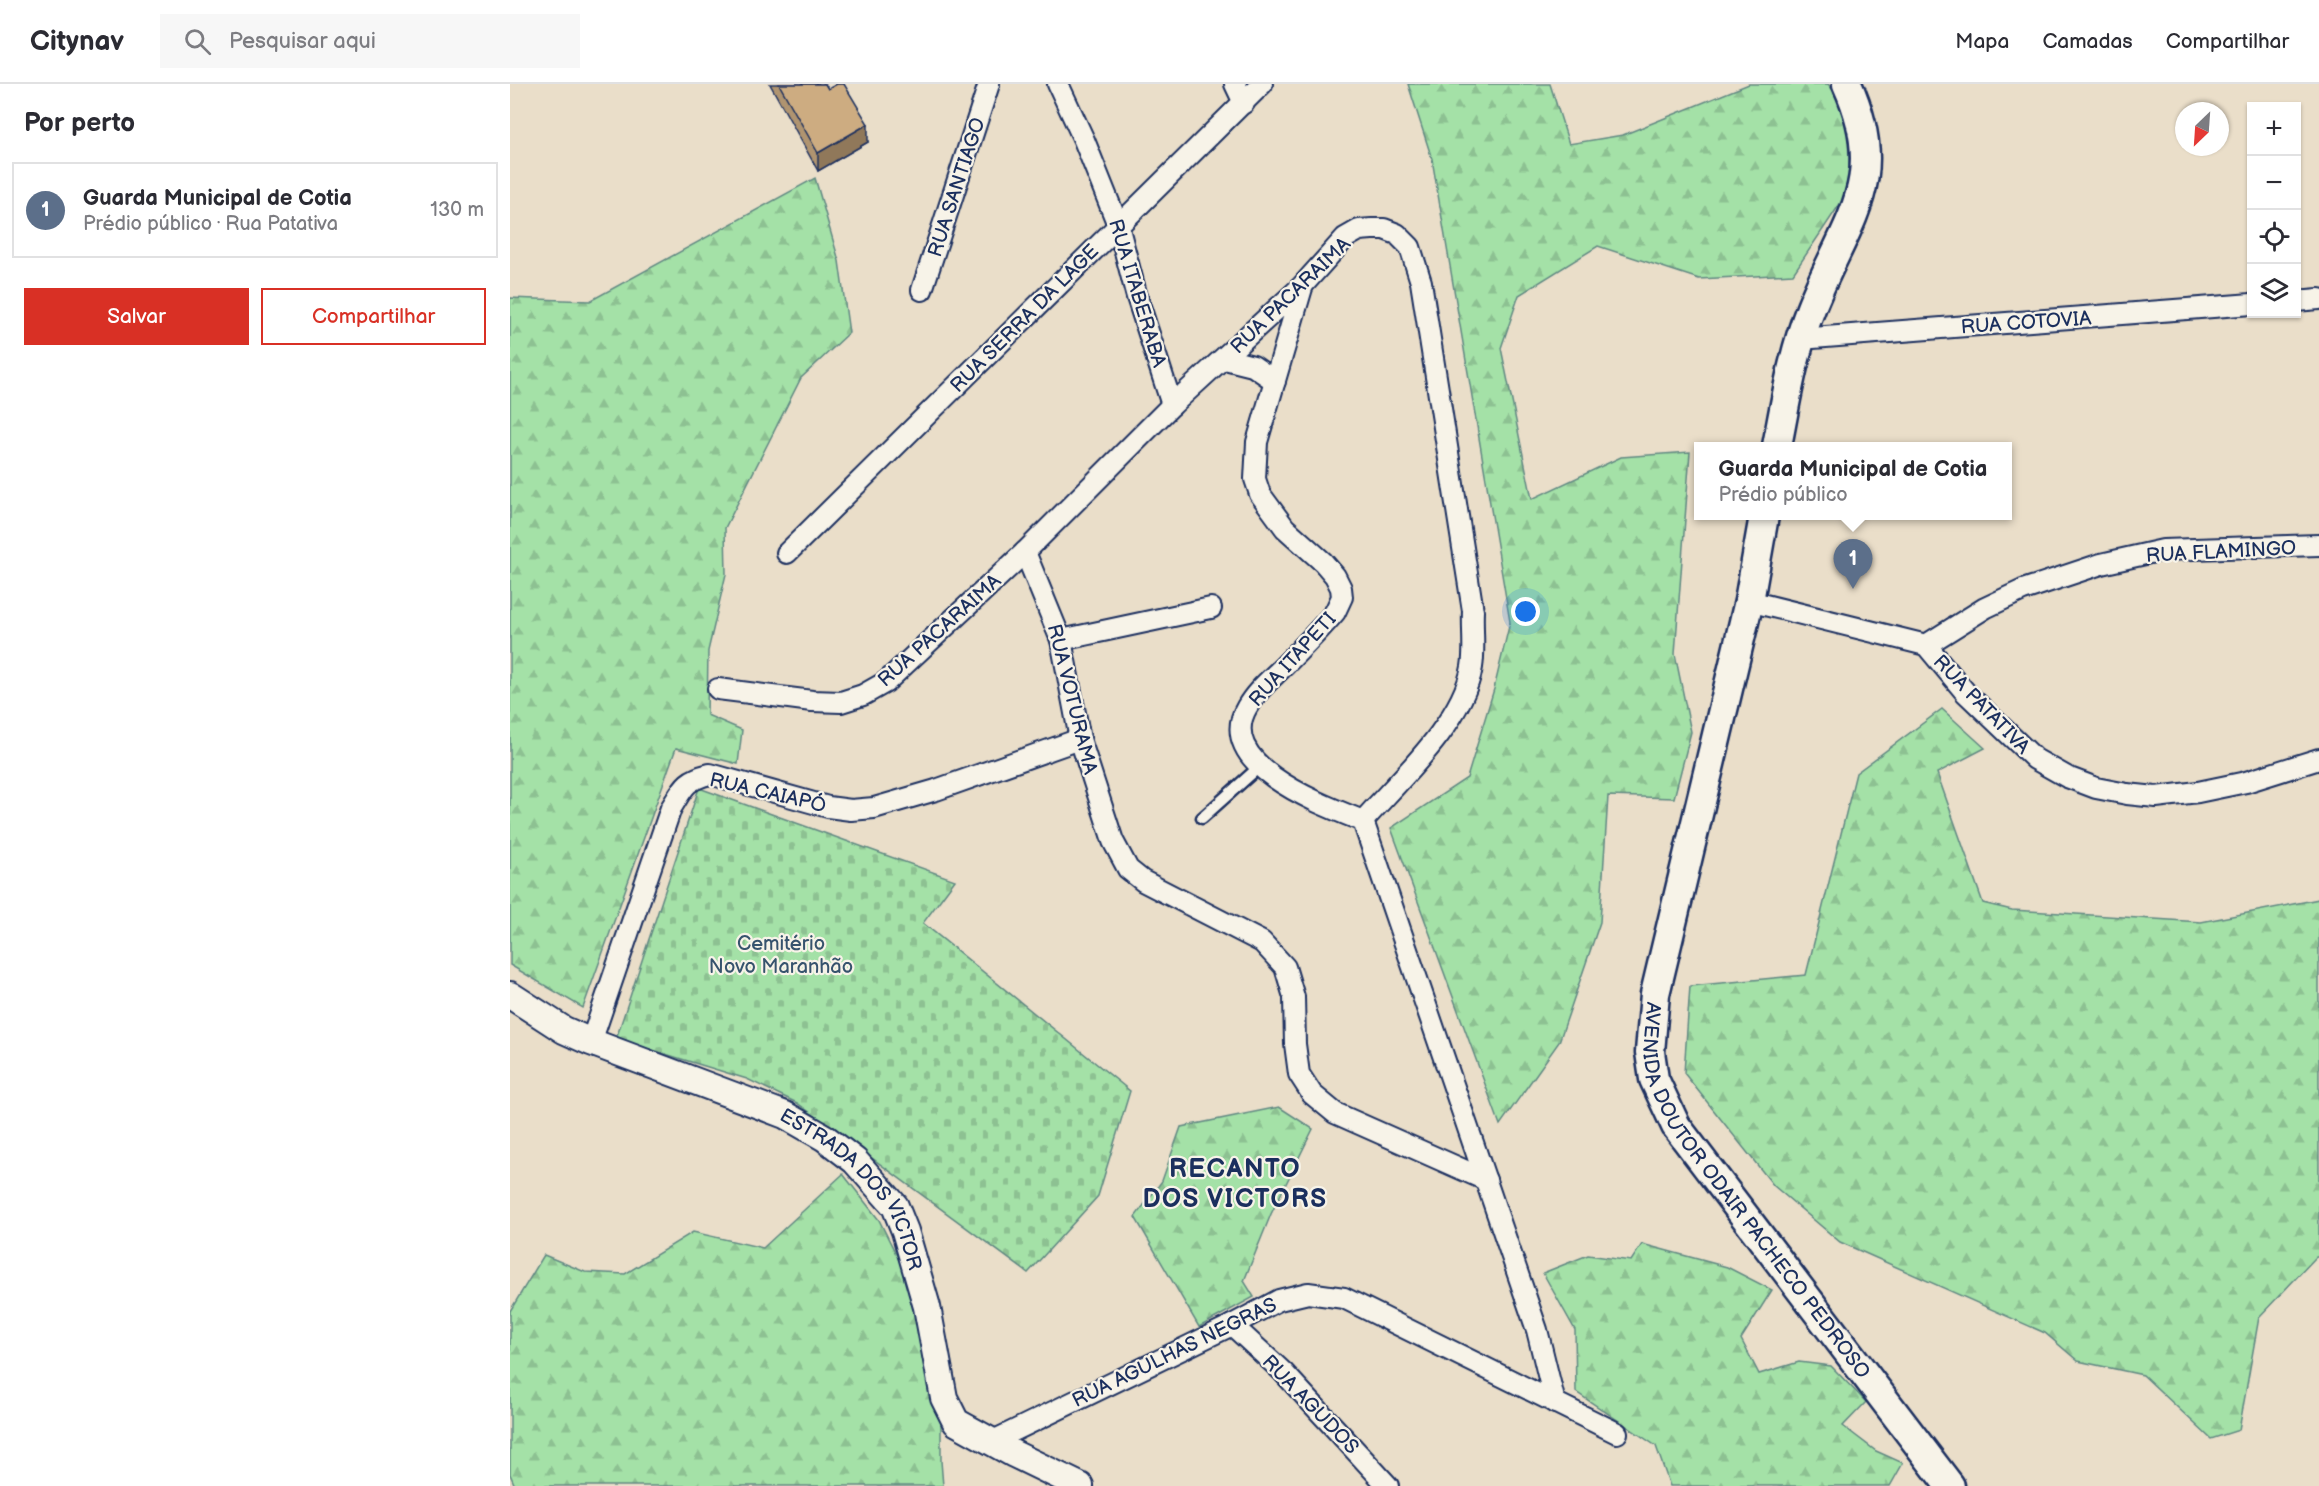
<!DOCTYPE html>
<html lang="pt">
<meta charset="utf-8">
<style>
body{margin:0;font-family:"Balsamiq Sans",sans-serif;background:#f7f7f7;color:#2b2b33}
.controls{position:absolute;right:18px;top:18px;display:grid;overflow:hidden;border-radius:0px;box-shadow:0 2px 4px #0004}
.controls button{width:54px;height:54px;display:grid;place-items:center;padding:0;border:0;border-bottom:2px solid #e1e1e2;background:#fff;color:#2b2b33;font:30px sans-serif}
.compass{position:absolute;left:1665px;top:18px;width:54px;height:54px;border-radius:50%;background:#fff;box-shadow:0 2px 4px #0004;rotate:205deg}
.you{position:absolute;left:1016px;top:528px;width:21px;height:21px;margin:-15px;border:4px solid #fff;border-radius:50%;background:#1a73e8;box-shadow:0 0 0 9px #1a73e833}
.badge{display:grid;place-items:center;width:39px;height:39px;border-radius:50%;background:#d93025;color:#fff;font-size:20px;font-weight:700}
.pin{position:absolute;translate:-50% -50px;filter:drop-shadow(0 2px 3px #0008)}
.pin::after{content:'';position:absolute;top:32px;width:21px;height:18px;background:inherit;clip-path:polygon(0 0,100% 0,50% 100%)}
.popup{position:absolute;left:1184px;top:358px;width:318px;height:78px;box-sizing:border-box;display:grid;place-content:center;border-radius:0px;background:#fff;filter:drop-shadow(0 2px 4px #0005);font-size:20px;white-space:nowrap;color:#7c7c81}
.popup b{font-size:22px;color:#2b2b33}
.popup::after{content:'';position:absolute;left:50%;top:100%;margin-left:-12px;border:12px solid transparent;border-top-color:#fff}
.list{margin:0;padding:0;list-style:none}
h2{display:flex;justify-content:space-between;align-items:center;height:78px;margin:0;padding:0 24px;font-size:26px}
h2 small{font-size:20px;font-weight:400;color:#7c7c81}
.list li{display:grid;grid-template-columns:39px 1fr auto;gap:18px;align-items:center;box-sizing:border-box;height:96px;margin:0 12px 12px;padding:0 12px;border:2px solid #e1e1e2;border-radius:0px}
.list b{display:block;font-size:22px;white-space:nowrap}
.list p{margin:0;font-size:20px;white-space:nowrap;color:#7c7c81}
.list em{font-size:20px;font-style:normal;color:#7c7c81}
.actions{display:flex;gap:12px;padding:18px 24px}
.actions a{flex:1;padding:14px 0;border:2px solid #d93025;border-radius:0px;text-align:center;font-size:21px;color:#d93025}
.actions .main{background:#d93025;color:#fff}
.icon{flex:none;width:33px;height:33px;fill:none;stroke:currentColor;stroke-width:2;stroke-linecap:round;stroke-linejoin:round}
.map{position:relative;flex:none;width:1809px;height:1402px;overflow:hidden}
header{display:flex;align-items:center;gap:36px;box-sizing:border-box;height:84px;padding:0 30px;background:#fff;border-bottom:2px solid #e1e1e2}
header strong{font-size:28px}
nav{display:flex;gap:33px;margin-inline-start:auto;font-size:21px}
.search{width:420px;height:54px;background:#f7f7f7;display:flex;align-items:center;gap:15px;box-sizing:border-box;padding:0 21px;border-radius:0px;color:#7c7c81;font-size:22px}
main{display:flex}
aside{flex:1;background:#fff}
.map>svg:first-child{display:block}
.forest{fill:url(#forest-firs);stroke:#608882;stroke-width:1.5}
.cemetery{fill:url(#cemetery-stones);stroke:#608882;stroke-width:1.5}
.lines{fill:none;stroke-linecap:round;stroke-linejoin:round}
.service-casing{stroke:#1b2f5e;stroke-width:15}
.minor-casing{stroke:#1b2f5e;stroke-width:24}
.tertiary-casing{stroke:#1b2f5e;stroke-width:30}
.secondary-casing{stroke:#1b2f5e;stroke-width:33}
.service{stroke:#f7f3e8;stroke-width:10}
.minor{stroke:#f7f3e8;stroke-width:20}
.tertiary{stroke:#f7f3e8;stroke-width:26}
.secondary{stroke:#f7f3e8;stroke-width:28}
.wall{fill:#b0946f;stroke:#1b2f5e;stroke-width:1.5}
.shaded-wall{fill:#90785a;stroke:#1b2f5e;stroke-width:1.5}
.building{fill:#cdac81;stroke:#1b2f5e;stroke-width:1.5}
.labels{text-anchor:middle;stroke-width:4.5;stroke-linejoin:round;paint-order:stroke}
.street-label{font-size:20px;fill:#1b2f5e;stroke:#f7f3e8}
.park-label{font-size:20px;fill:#36536d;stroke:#f7f3e8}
.district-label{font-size:26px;font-weight:bold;letter-spacing:1.5px;fill:#1b2f5e;stroke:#f7f3e8}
</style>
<header>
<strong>Citynav</strong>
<div class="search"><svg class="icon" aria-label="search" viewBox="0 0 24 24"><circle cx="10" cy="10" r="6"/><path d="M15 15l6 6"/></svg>Pesquisar aqui</div>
<nav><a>Mapa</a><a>Camadas</a><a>Compartilhar</a></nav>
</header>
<main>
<aside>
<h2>Por perto<small></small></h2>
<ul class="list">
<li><span class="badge" style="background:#5c6f8a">1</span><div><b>Guarda Municipal de Cotia</b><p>Prédio público · Rua Patativa</p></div><em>130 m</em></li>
</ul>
<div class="actions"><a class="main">Salvar</a><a>Compartilhar</a></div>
</aside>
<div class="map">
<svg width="1809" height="1402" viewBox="0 0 1809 1402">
<defs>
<pattern id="forest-firs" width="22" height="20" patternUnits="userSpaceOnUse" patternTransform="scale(1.5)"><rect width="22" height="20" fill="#a4e1a7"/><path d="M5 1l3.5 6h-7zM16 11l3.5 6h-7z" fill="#8dc192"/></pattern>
<pattern id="cemetery-stones" width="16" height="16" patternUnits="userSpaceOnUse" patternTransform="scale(1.5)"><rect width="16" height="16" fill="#a4e1a7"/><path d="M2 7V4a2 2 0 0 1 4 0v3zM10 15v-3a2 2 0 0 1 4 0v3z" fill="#8dc192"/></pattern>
</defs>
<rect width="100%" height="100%" fill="#eadec9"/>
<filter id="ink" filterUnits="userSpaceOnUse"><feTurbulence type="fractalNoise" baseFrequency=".0167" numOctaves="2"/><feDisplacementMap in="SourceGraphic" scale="12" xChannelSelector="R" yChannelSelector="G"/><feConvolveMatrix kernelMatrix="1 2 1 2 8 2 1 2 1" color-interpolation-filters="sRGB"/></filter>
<g filter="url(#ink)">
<!-- forest -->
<g class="forest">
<path d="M898,0H1040L1059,60L1113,51L1239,0H1318L1337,24L1340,105L1283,190L1189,195L1088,162L1009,211L991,264L1022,415L1111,373L1180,368L1165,570L1181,648L1164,714L1098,712L1090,838L1049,958L990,1041L881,744L957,694L984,605L1000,538L922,75Z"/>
<path d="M305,94L329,177L339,249L291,294L215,444L216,490L198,567L197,631L232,646L228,680L166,664L73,924L0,881V214L80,217Z"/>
<path d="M1432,625L1475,664L1427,689L1473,819L1502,826L1691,838L1809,815V1173H1806L1749,1233L1729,1346L1701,1355L1633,1291L1568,1277L1535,1249L1330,1158L1264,1102L1174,989L1180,902L1296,891L1346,689Z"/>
<path d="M769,1023L803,1045L761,1130L734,1197L744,1213L689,1243L625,1133L652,1097L671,1043Z"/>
<path d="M333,1090L369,1136L396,1190L431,1338V1377L433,1402H5L0,1390V1227L34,1171L75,1188L115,1190L183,1148L253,1164Z"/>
<path d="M1132,1160L1217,1183L1262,1206L1231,1255L1249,1290L1289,1278L1321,1282L1356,1318L1333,1342L1366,1367L1393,1379L1380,1402H1160L1146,1362L1066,1308L1065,1246L1033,1189L1078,1171L1121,1177Z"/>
</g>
<!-- cemetery -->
<path class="cemetery" d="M189,704L445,796L413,839L620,1007L588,1112L518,1189L287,1019L237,995L106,955Z"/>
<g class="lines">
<!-- service casing -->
<g class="service-casing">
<path id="service" d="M692,734L749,683"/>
</g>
<!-- minor casing -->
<g class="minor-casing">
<g id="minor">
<path d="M548,0L574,56L608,141L627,213L662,321"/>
<path d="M725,0L734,19"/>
<path d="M792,204L747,358L745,395L750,410L775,444L813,478L825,492L831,504L832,513L825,528C809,547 792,564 774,582C762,594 746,607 737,623C703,681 813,721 853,737"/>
<path d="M412,206L479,0"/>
<path d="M1786,217L1809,215"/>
<path d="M1290,255L1742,220"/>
<path d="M715,275L743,282L765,297"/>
<path d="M515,468L551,556L570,655L603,757L618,785L633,797L752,858L775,883L784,913L785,960L789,990L802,1010L825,1029L976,1096"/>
<path d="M277,469L752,0"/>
<path d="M1239,517L1416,561L1456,609L1525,675L1557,693L1586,704L1617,710L1646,713L1688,708L1736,698L1809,675"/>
<path d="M551,556L701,524"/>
<path d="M1416,561L1475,524L1513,506L1591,480L1653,466L1809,461"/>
<path d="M208,605L302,617L331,618L353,611L376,598L515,468L662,321L792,202L835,154L849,146L862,145H874L887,150L900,163L911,198L963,527C962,545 965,565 962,583C953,638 889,696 853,737"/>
<path d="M853,737L1027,1246L1045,1319"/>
<path d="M81,958L161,724C174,703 175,696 200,690L318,723L341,726L364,724L426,706L570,655"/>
<path d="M722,1241L773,1288L878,1402"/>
<path d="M483,1357L722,1241L769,1216L798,1209L834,1214L1107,1349"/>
</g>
</g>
<!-- tertiary casing -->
<g class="tertiary-casing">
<g id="tertiary">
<path id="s1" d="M0,911L54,946L81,958L275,1031L315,1054L345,1077L385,1122L395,1147L417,1223L434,1314L446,1338L504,1370L570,1402"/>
</g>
</g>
<!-- secondary casing -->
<g class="secondary-casing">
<g id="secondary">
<path d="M1267,362C1276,316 1283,269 1301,224C1335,138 1381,97 1337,0"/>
<path id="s2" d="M1254,432L1239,517L1145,910L1140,968L1144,995L1166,1042L1440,1402"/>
</g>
</g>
<!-- service -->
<use href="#service" class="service"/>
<!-- minor -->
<use href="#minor" class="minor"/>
<!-- tertiary -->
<use href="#tertiary" class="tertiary"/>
<!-- secondary -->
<use href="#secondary" class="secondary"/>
</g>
<!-- wall -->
<path class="wall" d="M260,0H315L318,5L358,58L308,87Z"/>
<!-- shaded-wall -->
<path class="shaded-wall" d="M358,40V58L308,87V69Z"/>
<!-- building -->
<path class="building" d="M269,0H315L318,5L327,0H334L358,40L308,69Z"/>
</g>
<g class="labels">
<!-- street labels -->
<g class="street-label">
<text transform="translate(446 103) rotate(-72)" y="7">RUA SANTIAGO</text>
<text transform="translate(628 209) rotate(73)" y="7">RUA ITABERABA</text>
<text transform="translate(780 211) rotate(-44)" y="7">RUA PACARAIMA</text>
<text transform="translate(514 234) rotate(-45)" y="7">RUA SERRA DA LAGE</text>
<text transform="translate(1516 238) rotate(-4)" y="7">RUA COTOVIA</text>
<text transform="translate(1711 467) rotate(-3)" y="7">RUA FLAMINGO</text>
<text transform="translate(429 546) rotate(-42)" y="7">RUA PACARAIMA</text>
<text transform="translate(782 575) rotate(-48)" y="7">RUA ITAPETI</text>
<text transform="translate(563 615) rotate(76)" y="7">RUA VOTURAMA</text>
<text transform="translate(1472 620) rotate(46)" y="7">RUA PATATIVA</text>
<text transform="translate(258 708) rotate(13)" y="7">RUA CAIAPÓ</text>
<text dy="7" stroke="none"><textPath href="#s2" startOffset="720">AVENIDA DOUTOR ODAIR PACHECO PEDROSO</textPath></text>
<text dy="7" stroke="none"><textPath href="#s1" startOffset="405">ESTRADA DOS VICTOR</textPath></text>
<text transform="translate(664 1268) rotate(-26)" y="7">RUA AGULHAS NEGRAS</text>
<text transform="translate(801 1320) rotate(46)" y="7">RUA AGUDOS</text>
</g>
<!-- park labels -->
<g class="park-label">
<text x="271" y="866">Cemitério<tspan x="271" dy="23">Novo Maranhão</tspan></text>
</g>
<!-- district labels -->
<g class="district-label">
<text x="725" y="1093">RECANTO<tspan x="725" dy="30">DOS VICTORS</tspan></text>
</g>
</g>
</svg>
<div class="controls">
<button>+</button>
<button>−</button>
<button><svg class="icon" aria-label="locate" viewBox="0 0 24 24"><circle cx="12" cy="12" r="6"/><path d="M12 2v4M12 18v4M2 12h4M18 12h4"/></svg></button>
<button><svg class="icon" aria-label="layers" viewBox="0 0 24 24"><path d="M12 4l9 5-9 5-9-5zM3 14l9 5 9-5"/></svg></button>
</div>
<svg class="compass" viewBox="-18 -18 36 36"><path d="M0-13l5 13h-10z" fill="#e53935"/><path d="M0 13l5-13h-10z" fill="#7c7c81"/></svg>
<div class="you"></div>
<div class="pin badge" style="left:1343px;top:505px;background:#5c6f8a">1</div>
<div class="popup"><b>Guarda Municipal de Cotia</b>Prédio público</div>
</div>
</main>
